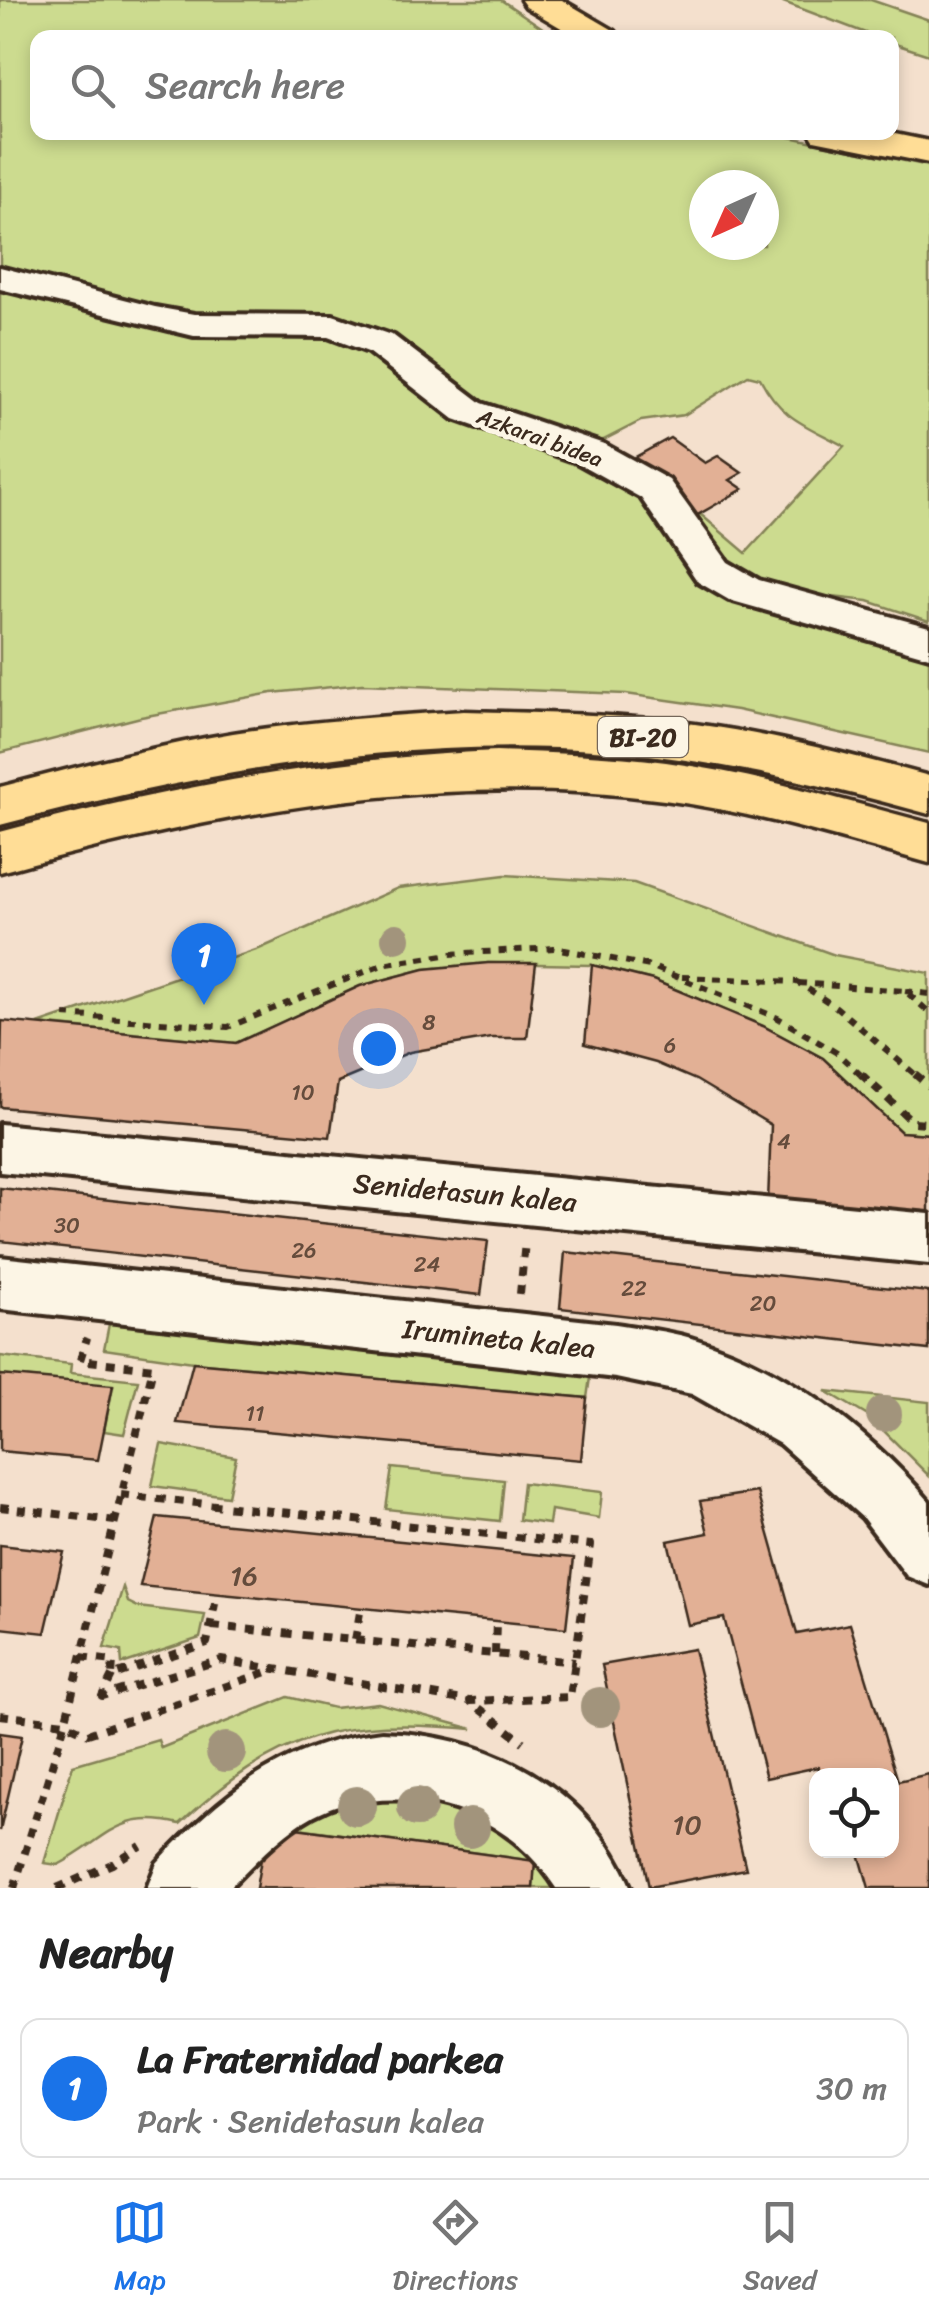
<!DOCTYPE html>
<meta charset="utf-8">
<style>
body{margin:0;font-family:Sriracha,sans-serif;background:#f6f6f6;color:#222}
.controls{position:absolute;right:30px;bottom:30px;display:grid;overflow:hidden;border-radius:20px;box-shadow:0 5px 15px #0003}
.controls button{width:90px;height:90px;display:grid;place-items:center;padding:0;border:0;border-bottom:2px solid #e0e0e0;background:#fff;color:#222;font:50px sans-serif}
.compass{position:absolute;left:689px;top:170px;width:90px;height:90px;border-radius:50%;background:#fff;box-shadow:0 5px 15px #0003;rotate:225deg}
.you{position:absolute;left:378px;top:1048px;width:35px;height:35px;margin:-25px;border:8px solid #fff;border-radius:50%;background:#1a73e8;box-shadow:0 0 0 15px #1a73e833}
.badge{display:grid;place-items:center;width:65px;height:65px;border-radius:50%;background:#1a73e8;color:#fff;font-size:32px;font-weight:700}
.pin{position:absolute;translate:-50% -82px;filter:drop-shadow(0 2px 5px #0008)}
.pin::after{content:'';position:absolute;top:52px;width:35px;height:30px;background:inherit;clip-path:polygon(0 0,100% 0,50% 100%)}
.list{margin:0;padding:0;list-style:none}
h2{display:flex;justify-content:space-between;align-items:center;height:130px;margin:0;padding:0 40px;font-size:42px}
h2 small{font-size:32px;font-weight:400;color:#767676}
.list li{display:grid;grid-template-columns:65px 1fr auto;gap:30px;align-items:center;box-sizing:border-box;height:140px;margin:0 20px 20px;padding:0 20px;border:2px solid #e0e0e0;border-radius:20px}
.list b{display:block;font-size:38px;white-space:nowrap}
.list p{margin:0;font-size:32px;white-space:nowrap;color:#767676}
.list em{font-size:32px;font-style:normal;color:#767676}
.icon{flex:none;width:55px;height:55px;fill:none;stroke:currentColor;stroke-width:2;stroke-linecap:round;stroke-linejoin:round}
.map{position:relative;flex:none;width:929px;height:1888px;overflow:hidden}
.search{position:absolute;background:#fff;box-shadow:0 5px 15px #0003;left:30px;right:30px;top:30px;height:110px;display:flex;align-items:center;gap:25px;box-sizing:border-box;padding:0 35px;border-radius:20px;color:#767676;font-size:38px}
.sheet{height:290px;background:#fff}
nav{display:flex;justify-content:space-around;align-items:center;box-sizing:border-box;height:140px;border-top:2px solid #e0e0e0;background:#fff;font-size:28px;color:#767676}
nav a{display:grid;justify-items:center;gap:5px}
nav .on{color:#1a73e8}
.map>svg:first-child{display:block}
.green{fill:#ccdb8f;stroke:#848256;stroke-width:2.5;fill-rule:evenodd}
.building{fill:#e2b095;stroke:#3b2a1e;stroke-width:2.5}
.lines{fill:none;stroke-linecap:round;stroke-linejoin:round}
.minor-casing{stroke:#3b2a1e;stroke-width:8}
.major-casing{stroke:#3b2a1e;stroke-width:7}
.highway-casing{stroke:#3b2a1e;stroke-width:7}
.path-far1{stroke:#3b2a1e;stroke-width:6;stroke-dasharray:8 8;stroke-linecap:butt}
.path{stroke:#3b2a1e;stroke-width:8;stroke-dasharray:9 9;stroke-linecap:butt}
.minor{fill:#fcf5e5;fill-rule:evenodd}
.major{fill:#ffdd96;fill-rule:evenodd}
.highway{fill:#ffdd96;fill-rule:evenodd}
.tree{fill:#a2947c}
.labels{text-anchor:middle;stroke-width:10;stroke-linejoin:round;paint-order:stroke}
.far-street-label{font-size:22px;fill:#3b2a1e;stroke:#fcf5e5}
.number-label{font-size:22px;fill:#654c3c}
.shield{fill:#fcf5e5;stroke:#75675a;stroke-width:2.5}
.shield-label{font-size:25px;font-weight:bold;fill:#3b2a1e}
.street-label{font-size:28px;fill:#3b2a1e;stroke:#fcf5e5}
.near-number-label{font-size:28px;fill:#654c3c}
</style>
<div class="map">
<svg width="929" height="1888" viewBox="0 0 929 1888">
<rect width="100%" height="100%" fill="#f4e0cd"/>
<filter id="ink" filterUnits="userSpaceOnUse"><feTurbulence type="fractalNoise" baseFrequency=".01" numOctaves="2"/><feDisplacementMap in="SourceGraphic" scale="20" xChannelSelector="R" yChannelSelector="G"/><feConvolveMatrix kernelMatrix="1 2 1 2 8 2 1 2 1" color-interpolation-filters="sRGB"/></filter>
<g filter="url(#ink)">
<!-- green -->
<g class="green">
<path d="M0,0H501L556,37L38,38V132H766L929,166V621L868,601L714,584L742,606L929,657V753L737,710L626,694L362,684L272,693L141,717L0,753ZM704,185H764V245H704ZM748,375L760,378C782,420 806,425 844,446L746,553L699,513L598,443L641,421L684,415Z"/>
<path d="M778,0H871L929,20V55L892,43V38L876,37Z"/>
<path d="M505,875L634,883L835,955L929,973V1134L901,1132L823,1058L763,1026L653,980L592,965L488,963L424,969L360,986L236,1043L38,1024L259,949L398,888Z"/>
<path d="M110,1319L592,1364L587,1398L193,1362L104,1349Z"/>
<path d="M0,1356L71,1364L70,1373L138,1380L124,1434L104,1431L113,1386L0,1375Z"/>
<path d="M826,1391L929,1402V1476L871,1418Z"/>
<path d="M161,1444L236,1457L228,1496L152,1486Z"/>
<path d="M392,1468L504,1480L500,1521L386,1509Z"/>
<path d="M523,1483L602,1492L599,1518L551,1510L549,1524L519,1520Z"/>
<path d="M123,1587L128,1602L138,1607L205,1615L200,1638L122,1664L121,1651L104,1648Z"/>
<path d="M288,1697L334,1708L378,1703L473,1729C340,1717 279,1732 180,1824C117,1809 108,1839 58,1865L44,1863L73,1765L158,1740L161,1748Z"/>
<path d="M356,1794L470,1802L567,1888H533L535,1861L284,1826Z"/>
</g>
<!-- building -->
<g class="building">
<path d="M670,438L705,463L718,456L742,473L730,480L743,489L694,517L676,491L632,459Z"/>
<path d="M488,963H536L527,1038H491L410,1052L338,1082L330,1137L0,1107L2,1021L236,1043L360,986L424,969Z"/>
<path d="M592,965L653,980L763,1026L823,1058L901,1132L929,1134V1219L768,1202L771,1125L696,1080L656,1063L585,1044Z"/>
<path d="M0,1188L488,1241L481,1295L0,1241Z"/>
<path d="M565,1252L929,1292V1350L560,1308Z"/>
<path d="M193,1362L587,1398L581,1460L177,1423Z"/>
<path d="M0,1375L113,1385L98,1460L0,1451Z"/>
<path d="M757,1492L797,1634L850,1624L898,1781L929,1774V1888H869L858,1850H892V1776H820L818,1767L766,1778L724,1618L688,1625L668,1541L708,1533L700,1501Z"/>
<path d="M157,1517L574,1558L566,1628L140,1586Z"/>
<path d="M0,1545L64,1552L45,1633L0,1628Z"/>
<path d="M694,1649L746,1869L649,1887L602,1665Z"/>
<path d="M0,1733L22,1736L0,1831Z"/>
<path d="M267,1824L535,1861L533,1888H256Z"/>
</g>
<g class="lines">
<!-- minor casing -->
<g class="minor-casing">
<g id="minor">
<path d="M0,267L155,307L194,314L333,315L394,336L482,403L604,444L669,480L728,562L759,580L929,627V657L729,600L698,582L641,498L576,462L454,419L368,352L328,337L194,336L0,289Z"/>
<path d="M0,1124L929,1214V1264L0,1172Z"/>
<path d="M0,1257L616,1324C641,1328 667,1331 691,1338C785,1366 866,1428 929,1501V1585L907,1576L863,1518L780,1444L692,1394L616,1378L0,1309Z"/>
<path d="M382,1732C489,1735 589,1786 631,1888H556C515,1825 445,1792 370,1801C355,1802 339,1803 325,1810C289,1825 256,1861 229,1888H147L157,1863L168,1851C232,1786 289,1743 382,1732Z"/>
</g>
</g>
<!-- major casing -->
<g class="major-casing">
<g id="major">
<path d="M464,711C541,713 618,714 695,724C775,735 852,755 929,776V814C853,793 777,774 699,762C464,724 227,765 0,825V787C77,767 154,746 233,733C310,721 387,716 464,711Z"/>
<path d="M496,751C553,753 609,755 666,762C755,774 842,800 929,823V863C842,839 754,812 664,800C438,770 217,813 0,872V832C164,788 326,758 496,751Z"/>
</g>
</g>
<!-- highway casing -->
<g class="highway-casing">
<g id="highway">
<path d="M521,0H562L615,31L620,38H578L526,7Z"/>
<path d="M809,132H885L929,141V163L814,140Z"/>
</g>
</g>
<!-- path-far1 -->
<g class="path-far1">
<path d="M682,977L797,982L836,1007L918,1077"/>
<path d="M798,983L905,991L929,1012"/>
<path d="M905,991L929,994"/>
<path d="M64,1015L228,1027L382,965L450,954L554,948L650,966L778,1018L837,1053L863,1077"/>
</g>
<!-- path -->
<g class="path">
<path d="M861,1074L913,1122L929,1123"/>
<path d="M915,1074L929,1086"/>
<path d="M520,1294L525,1242"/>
<path d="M121,1495L591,1545L570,1697L470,1701L523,1742"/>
<path d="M0,1507L115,1521"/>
<path d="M212,1626L575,1662"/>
<path d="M355,1640L361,1607"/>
<path d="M495,1654L496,1621"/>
<path d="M81,1657L113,1661L112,1676L207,1643L217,1594"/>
<path d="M112,1676L102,1696L221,1660L469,1701"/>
<path d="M0,1715L65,1723L88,1734L270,1671"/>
<path d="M14,1888L65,1723L153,1368L80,1360L87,1338"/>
<path d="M57,1888L112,1864L141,1846"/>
</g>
<!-- minor -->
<use href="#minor" class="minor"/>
<!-- major -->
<use href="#major" class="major"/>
<!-- highway -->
<use href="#highway" class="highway"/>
</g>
<!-- trees -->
<g class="tree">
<circle cx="396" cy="938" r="15"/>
<circle cx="884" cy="1414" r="18"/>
<circle cx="600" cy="1707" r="20"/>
<circle cx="226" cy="1752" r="20"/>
<circle cx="357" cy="1806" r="20"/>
<circle cx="417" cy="1807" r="20"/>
<circle cx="470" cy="1828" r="20"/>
</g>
</g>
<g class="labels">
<!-- far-street labels -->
<g class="far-street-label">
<text transform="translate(540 437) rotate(20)" y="8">Azkarai bidea</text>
</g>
<!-- number labels -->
<g class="number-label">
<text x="429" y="1030">8</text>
<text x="670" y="1053">6</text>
<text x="303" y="1100">10</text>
<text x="784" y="1149">4</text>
<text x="67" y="1233">30</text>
<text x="304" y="1258">26</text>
<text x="427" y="1272">24</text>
<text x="634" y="1296">22</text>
<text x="763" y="1311">20</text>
<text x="255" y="1421">11</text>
</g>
<!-- shield labels -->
<rect class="shield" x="598" y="717" width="90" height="40" rx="8"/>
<g class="shield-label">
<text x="643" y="746">BI-20</text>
</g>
<!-- street labels -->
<g class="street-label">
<text transform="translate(465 1192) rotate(5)" y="10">Senidetasun kalea</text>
<text transform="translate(499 1338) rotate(6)" y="10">Irumineta kalea</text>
</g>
<!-- near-number labels -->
<g class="near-number-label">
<text x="244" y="1585">16</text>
<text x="687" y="1834">10</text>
</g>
</g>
</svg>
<div class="controls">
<button><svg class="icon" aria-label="locate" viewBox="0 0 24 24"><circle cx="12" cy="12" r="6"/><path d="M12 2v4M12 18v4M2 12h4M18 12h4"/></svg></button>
</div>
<svg class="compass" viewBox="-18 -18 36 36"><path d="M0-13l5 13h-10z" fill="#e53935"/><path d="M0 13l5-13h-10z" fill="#767676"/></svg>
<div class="you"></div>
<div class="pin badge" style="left:204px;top:1005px">1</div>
<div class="search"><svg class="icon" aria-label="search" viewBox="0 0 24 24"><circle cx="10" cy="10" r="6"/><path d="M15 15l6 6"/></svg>Search here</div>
</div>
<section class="sheet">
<h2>Nearby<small></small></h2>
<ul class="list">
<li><span class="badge">1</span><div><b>La Fraternidad parkea</b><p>Park · Senidetasun kalea</p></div><em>30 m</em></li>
</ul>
</section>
<nav>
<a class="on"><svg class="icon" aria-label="map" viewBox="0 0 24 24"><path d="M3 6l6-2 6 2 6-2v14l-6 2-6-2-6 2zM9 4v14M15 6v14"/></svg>Map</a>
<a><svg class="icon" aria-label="directions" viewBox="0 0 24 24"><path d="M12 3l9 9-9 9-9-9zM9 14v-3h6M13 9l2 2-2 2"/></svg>Directions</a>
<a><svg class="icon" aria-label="saved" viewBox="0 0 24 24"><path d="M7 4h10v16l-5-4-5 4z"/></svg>Saved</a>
</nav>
